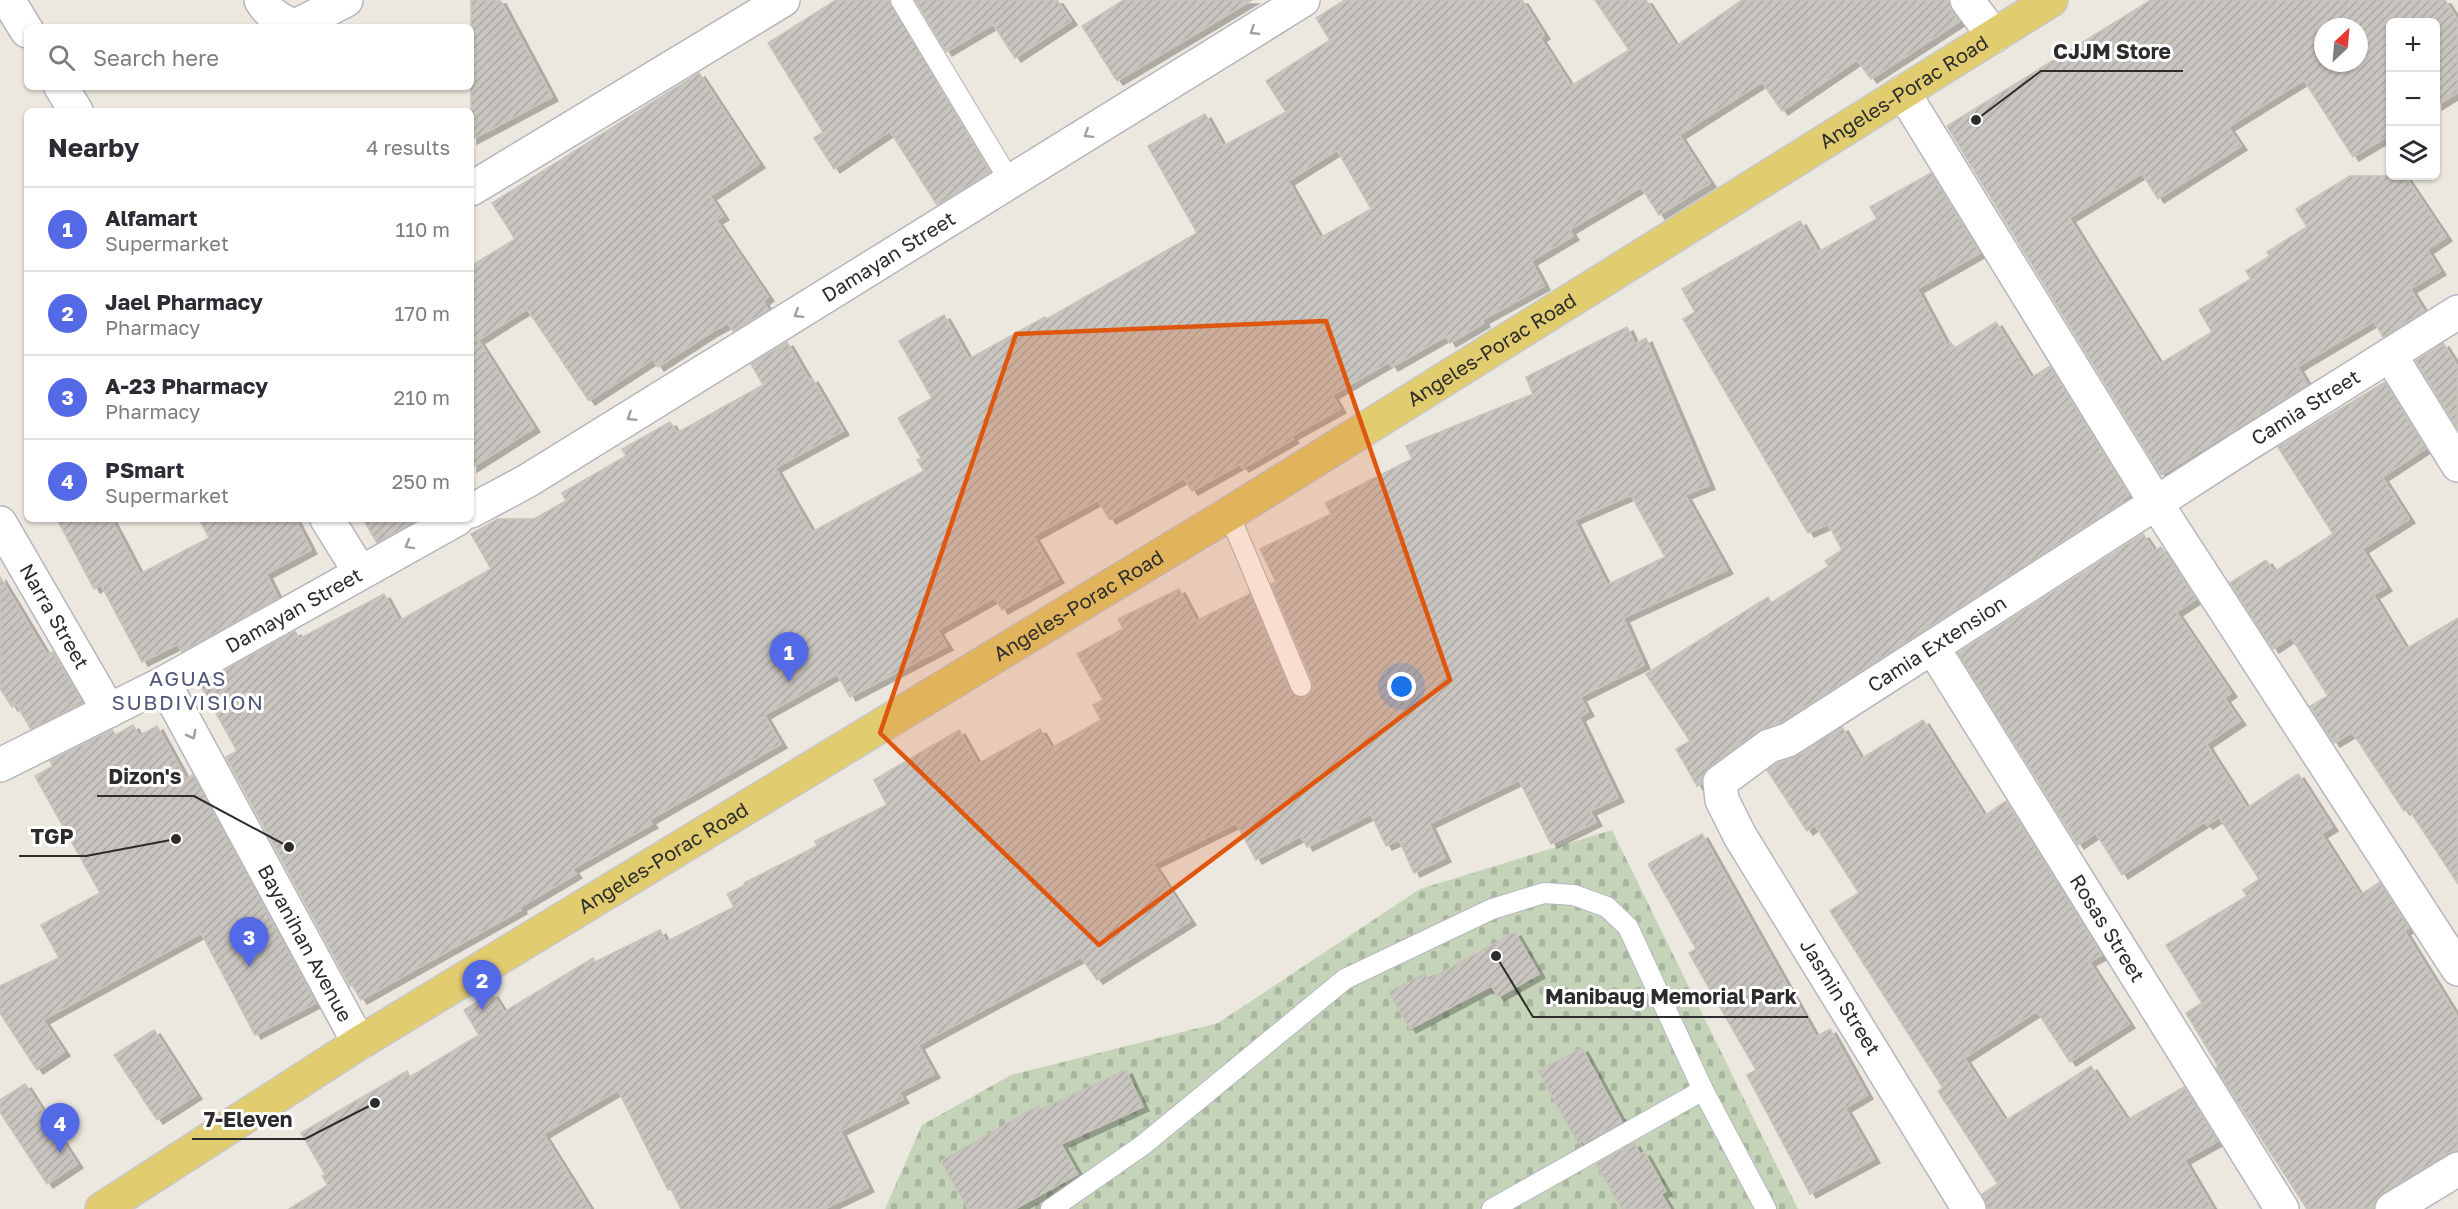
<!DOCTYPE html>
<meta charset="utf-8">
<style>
body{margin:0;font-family:"Golos Text",sans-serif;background:#f2f2f3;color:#2b2b33}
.controls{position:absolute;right:18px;top:18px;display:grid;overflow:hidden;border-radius:9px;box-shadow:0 2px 4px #0004}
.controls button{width:54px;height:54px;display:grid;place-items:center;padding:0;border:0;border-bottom:2px solid #e1e1e2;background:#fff;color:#2b2b33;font:30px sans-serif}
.compass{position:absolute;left:2314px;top:18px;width:54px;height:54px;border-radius:50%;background:#fff;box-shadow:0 2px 4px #0004;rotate:26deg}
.you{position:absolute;left:1402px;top:687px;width:21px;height:21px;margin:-15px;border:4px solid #fff;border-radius:50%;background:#1a73e8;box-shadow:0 0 0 9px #1a73e833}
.badge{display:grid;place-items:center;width:39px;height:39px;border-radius:50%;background:#5369e6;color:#fff;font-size:20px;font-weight:700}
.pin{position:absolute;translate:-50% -50px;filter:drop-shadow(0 2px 3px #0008)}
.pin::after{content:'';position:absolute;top:32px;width:21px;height:18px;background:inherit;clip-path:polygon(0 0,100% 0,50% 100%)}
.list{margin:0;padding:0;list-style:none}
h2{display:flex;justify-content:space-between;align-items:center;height:78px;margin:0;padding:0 24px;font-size:26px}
h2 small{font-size:20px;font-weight:400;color:#7c7c81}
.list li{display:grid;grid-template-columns:39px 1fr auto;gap:18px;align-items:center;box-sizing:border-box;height:84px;padding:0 24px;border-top:2px solid #e1e1e2}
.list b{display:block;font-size:22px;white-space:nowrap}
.list p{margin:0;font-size:20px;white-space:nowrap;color:#7c7c81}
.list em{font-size:20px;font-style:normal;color:#7c7c81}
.icon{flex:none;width:33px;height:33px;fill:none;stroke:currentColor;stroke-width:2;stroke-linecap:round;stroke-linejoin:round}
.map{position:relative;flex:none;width:2458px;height:1209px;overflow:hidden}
.search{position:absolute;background:#fff;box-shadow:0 2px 4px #0004;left:24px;top:24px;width:450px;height:66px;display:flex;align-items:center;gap:15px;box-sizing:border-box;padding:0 21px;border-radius:9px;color:#7c7c81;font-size:22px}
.panel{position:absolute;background:#fff;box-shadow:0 2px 4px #0004;left:24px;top:108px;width:450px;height:414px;border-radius:9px}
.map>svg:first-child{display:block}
.cemetery{fill:url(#cemetery-stones)}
.building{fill:url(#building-hatch);stroke:#c8c3ba;stroke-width:1.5;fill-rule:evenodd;filter:url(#shadow)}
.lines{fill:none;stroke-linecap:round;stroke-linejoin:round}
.service-casing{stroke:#b4b6be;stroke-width:22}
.minor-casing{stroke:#b4b6be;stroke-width:36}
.primary-casing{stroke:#c8c8c8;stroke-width:36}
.service{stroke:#fff;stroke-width:20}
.minor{stroke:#fff;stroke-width:33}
.primary{stroke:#e2cc70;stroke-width:33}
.oneway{stroke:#a0a0a0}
.marked{fill:#df570e;fill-opacity:0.2;stroke:#df570e;stroke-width:4.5;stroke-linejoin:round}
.labels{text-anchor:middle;stroke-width:6;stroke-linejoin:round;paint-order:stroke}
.street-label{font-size:20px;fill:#2c2c2c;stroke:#fff}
.neighbourhood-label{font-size:21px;letter-spacing:1.5px;fill:#515778;stroke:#fff}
.leader{fill:none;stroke:#2c2c2c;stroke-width:2}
.callout-dot{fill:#2c2c2c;stroke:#fff;stroke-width:2}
.callout-label{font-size:21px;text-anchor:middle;font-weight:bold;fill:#2c2c2c;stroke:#fff;stroke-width:6;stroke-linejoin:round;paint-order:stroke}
</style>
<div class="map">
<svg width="2458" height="1209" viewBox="0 0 2458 1209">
<defs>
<pattern id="cemetery-stones" width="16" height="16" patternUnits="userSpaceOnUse" patternTransform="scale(1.5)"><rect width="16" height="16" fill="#c5d4b9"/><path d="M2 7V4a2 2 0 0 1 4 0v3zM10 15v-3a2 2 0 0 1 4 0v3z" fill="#a9b69f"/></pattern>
<pattern id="building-hatch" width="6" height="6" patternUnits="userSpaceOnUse" patternTransform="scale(1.5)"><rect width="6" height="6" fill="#c8c4bf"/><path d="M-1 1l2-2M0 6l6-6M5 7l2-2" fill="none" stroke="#aca9a4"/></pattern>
<filter id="shadow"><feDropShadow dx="6" dy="4" stdDeviation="0" flood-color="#0004"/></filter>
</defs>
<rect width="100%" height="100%" fill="#ece8e0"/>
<!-- cemetery -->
<path class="cemetery" d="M1612,830L1798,1209H885L922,1125L1011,1075L1218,1023L1420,889Z"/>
<!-- building -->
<g class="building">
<path d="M471,0H500L552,97L471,140Z"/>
<path d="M836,0H889L990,172L937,205L890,131L834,169L814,138L823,132L768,43Z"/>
<path d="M915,0H1057L1071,21L1015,58L993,24L946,52Z"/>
<path d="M1124,0H1252L1117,81L1082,26Z"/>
<path d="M1345,0H1522L1544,35L1540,38L1571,86L1629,50L1595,0H1646L1676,46L1742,0H1949L1952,11L1960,21L1871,79L1857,60L1782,111L1762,82L1679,135L1710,183L1659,215L1641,187L1569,230L1573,236L1531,261L1544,286L1482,320L1484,323L1450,343L1446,336L1392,367L1389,362L1332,395L1340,409L1291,436L1293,439L1243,468L1240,464L1192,491L1184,478L1110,520L1098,500L1033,536L1058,579L1002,610L995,597L937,630L947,646L850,697L837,674L764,715L781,744L649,820L652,824L572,869L576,874L520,907L521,910L361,1000L352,985L350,986L226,757L237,751L200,684L295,631L299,639L384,594L399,621L491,569L471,534L498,519H534L566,501L562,493L626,456L622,449L670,422L677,433L763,385L751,364L787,342L809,380L812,378L843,431L775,468L812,532L924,471L917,460L921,458L898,418L932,398L899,341L944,315L969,359L1045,317L1047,319L1197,233L1148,146L1205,114L1223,146L1286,112L1266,81L1330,40L1316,18ZM1337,150L1371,209L1320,238L1288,181Z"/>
<path d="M2151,0H2445L2458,21V92L2436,106V22H2391V134L2353,157L2304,80L2228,127L2241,146L2158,199L2142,173L2069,218L2160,364L2212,332L2199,310L2251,279L2246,271L2270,256L2267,252L2307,227L2296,209L2350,176H2405L2446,237L2427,250L2440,271L2410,289L2424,311L2383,337L2374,321L2297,367L2307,384L2161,475L1947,126ZM2323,27H2359V63H2323Z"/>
<path d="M699,73L759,164L710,196L723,216L716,220L768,297L763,301L768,310L733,331L728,323L710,333L658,367L653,359L589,401L527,309L478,340L534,428L471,468V266L515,239L492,203Z"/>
<path d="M1931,173L1980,253L1917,289L1947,345L1951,343L1955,348L1996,322L2031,378L2050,366L2129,495L2121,500L2123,502L1780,723L1758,731L1709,767L1703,774L1701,784L1697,786L1676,749L1690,741L1646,674L1768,597L1771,603L1829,566L1825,561L1842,550L1828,524L1808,533L1683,319L1695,312L1682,289L1800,221L1818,252L1877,219L1870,207Z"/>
<path d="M1627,327L1635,344L1646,338L1709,485L1685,495L1727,570L1623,618L1644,665L1580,697L1588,712L1579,717L1618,798L1590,811L1596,822L1551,844L1519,780L1429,824L1445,858L1414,873L1399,840L1386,846L1371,814L1307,847L1301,836L1256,860L1236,823L1153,864L1190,921L1097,980L1081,957L918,1045L934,1074L899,1092L903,1099L840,1131L868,1188L824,1209H681L671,1189L668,1190L618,1090L543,1134L590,1209H289L328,1185L322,1176L325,1174L301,1133L407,1071L410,1077L479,1035L464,1010L492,993L504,1012L593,958L595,962L660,930L666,942L734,907L727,894L745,885L744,883L817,846L815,841L887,805L874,780L959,730L978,764L1040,729L1051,748L1101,720L1093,705L1103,700L1077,654L1123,629L1118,619L1179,589L1196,621L1250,594L1290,691L1299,698L1306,697L1313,688L1312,681L1271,584L1276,582L1260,549L1331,514L1325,503L1412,459L1406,446L1533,394L1526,377ZM1631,495L1665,557L1607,585L1574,520Z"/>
<path d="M2443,343L2458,367L2457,428L2416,361Z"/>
<path d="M2385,382L2426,448L2382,477L2409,519L2362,549L2386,587L2373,595L2406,649L2458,618V884L2408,808L2404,811L2352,732L2334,743L2310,706L2328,696L2291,637L2273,649L2230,583L2266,560L2274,572L2333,534L2278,447Z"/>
<path d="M57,519H111L140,574L209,538L199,519H295L311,550L266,574L278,598L182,652L178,644L142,662L101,585L94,589Z"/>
<path d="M363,519H419L377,543Z"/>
<path d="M2143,534L2154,551L2161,547L2196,599L2176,612L2231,693L2224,698L2240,721L2206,744L2247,808L2298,774L2332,827L2321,834L2360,895L2380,882L2409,928L2404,931L2458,1018V1150L2448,1153L2382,1193L2376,1200L2373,1209H2307L2216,1068L2218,1066L2186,1013L2202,1003L2166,945L2247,896L2243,890L2259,879L2219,817L2207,825L2204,822L2122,875L2096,833L2078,845L1958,653Z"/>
<path d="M0,577L47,655L53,652L83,703L31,729L16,704L12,707L0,688Z"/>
<path d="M1923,720L1984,816L2006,801L2102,955L2089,962L2129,1024L2070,1062L2037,1011L1964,1058L2005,1121L2091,1066L2127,1120L2184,1087L2218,1141L2184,1160L2213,1209H1988L1982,1194L1998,1184L1938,1091L1943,1088L1830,911L1859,893L1815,825L1807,831L1767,770L1778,763L1798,756L1842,727L1861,759Z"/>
<path d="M133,725L139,736L157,726L186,779L193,775L316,1003L255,1035L201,933L43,1020L64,1052L37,1070L0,1013V986L59,958L41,925L100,893L35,776L53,766L50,761L112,730L116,735Z"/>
<path d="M1702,834L1816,1037L1830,1029L1867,1095L1845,1108L1874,1159L1810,1194L1747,1075L1756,1070L1689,953L1696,949L1648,864Z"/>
<path d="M1515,932L1539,974L1498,997L1491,986L1410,1029L1389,992L1425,973L1428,980Z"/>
<path d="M154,1030L196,1095L157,1120L114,1055Z"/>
<path d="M1582,1048L1622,1122L1584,1143L1582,1141L1578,1143L1538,1071Z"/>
<path d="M1126,1070L1143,1107L1061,1144L1078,1174L1015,1209H968L941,1161L1038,1106L1041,1109Z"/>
<path d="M25,1084L77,1164L47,1184L0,1112V1100Z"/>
<path d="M1634,1143L1640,1154L1644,1152L1666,1191L1661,1194L1670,1209H1622L1596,1164Z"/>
</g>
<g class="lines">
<!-- service casing -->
<g class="service-casing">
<g id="service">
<path d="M901,0L1011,183"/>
<path d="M1229,514L1301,686"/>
<path d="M1051,1209L1143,1145L1345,979L1492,909L1544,893L1574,895L1607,907L1628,927L1703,1090L1766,1209"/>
<path d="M1492,1209L1703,1090"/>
</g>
</g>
<!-- minor casing -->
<g class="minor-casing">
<g id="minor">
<path d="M8,0L27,31"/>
<path d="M261,0C269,14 281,22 296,26L346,0"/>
<path d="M1967,0L1994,36"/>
<path d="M61,87L76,111"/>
<path d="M1903,92L2156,503L2458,969"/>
<path d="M471,189L783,0"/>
<path d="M2390,355L2458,465"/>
<path id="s1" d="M471,511L527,481L1303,0"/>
<path d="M327,519L360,572"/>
<path id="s2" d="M0,523L109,711"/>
<path id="s3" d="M1933,648L2282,1209"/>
<path id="s4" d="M164,683L359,1043"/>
<path id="s5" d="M0,765L164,683L457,519"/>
<path id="s6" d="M1969,1209L1740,836L1722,800L1720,782L1769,746L1788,740L2246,445L2458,312"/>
<path d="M2392,1209L2458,1169"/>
</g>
</g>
<!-- primary casing -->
<g class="primary-casing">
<g id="primary">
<path id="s7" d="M102,1209L359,1043L1229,514L2051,0"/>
</g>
</g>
<!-- service -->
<use href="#service" class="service"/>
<!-- minor -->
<use href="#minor" class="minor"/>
<!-- primary -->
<use href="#primary" class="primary"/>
</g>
<!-- one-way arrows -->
<defs><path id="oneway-chevron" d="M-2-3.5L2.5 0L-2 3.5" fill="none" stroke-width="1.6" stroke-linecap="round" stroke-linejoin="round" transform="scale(1.5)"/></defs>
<g class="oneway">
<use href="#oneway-chevron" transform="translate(1254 31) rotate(148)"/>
<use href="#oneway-chevron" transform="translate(1088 134) rotate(148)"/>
<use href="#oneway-chevron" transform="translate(798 314) rotate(148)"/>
<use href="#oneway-chevron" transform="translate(631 417) rotate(148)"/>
<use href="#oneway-chevron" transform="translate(409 545) rotate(151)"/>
<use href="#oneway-chevron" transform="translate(192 735) rotate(62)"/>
</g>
<!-- marked area -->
<path class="marked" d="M1326,321L1450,680L1099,945L880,733L1016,334Z"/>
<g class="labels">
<!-- street labels -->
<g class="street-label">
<text dy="7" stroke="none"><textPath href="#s7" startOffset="2120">Angeles-Porac Road</textPath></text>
<text dy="7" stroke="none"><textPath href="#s1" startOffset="489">Damayan Street</textPath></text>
<text dy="7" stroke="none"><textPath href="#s7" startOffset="1634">Angeles-Porac Road</textPath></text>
<text dy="7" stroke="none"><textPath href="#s6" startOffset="1192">Camia Street</textPath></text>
<text dy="7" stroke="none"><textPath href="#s7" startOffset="1148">Angeles-Porac Road</textPath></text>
<text dy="7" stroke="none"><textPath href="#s5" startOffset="332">Damayan Street</textPath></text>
<text dy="7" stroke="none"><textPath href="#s2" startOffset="108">Narra Street</textPath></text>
<text dy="7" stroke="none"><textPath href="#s6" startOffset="754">Camia Extension</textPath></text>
<text dy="7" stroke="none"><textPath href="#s7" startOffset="662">Angeles-Porac Road</textPath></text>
<text dy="7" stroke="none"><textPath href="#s3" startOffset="330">Rosas Street</textPath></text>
<text dy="7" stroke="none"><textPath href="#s4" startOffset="296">Bayanihan Avenue</textPath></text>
<text transform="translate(1840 997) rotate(58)" y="7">Jasmin Street</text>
</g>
<!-- neighbourhood labels -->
<g class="neighbourhood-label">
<text x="188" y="686">AGUAS<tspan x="188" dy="24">SUBDIVISION</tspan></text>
</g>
</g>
<!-- callouts -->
<path class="leader" d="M1976 120L2041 71H2183M289 847L194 796H97M176 839L86 856H19M1496 956L1533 1017H1808M375 1103L305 1139H192"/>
<g class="callout-dot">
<circle cx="1976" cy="120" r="6"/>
<circle cx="289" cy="847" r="6"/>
<circle cx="176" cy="839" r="6"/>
<circle cx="1496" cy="956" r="6"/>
<circle cx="375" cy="1103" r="6"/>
</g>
<g class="callout-label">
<text x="2112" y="59">CJJM Store</text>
<text x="145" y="784">Dizon's</text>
<text x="52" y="844">TGP</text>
<text x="1671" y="1004">Manibaug Memorial Park</text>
<text x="248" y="1127">7-Eleven</text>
</g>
</svg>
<div class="controls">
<button>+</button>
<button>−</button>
<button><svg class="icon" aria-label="layers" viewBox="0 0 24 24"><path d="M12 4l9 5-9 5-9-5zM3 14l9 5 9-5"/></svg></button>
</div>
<svg class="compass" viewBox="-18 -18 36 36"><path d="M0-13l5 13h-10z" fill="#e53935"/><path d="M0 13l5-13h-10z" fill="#7c7c81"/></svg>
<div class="you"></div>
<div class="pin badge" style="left:789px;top:682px">1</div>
<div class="pin badge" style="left:482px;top:1010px">2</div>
<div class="pin badge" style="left:249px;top:967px">3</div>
<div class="pin badge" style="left:60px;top:1153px">4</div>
<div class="search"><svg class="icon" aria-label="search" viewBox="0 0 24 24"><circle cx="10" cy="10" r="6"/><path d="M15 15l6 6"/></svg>Search here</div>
<section class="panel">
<h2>Nearby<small>4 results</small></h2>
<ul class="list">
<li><span class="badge">1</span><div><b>Alfamart</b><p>Supermarket</p></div><em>110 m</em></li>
<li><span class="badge">2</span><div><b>Jael Pharmacy</b><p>Pharmacy</p></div><em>170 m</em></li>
<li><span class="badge">3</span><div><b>A-23 Pharmacy</b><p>Pharmacy</p></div><em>210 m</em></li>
<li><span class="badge">4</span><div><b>PSmart</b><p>Supermarket</p></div><em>250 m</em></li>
</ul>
</section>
</div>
